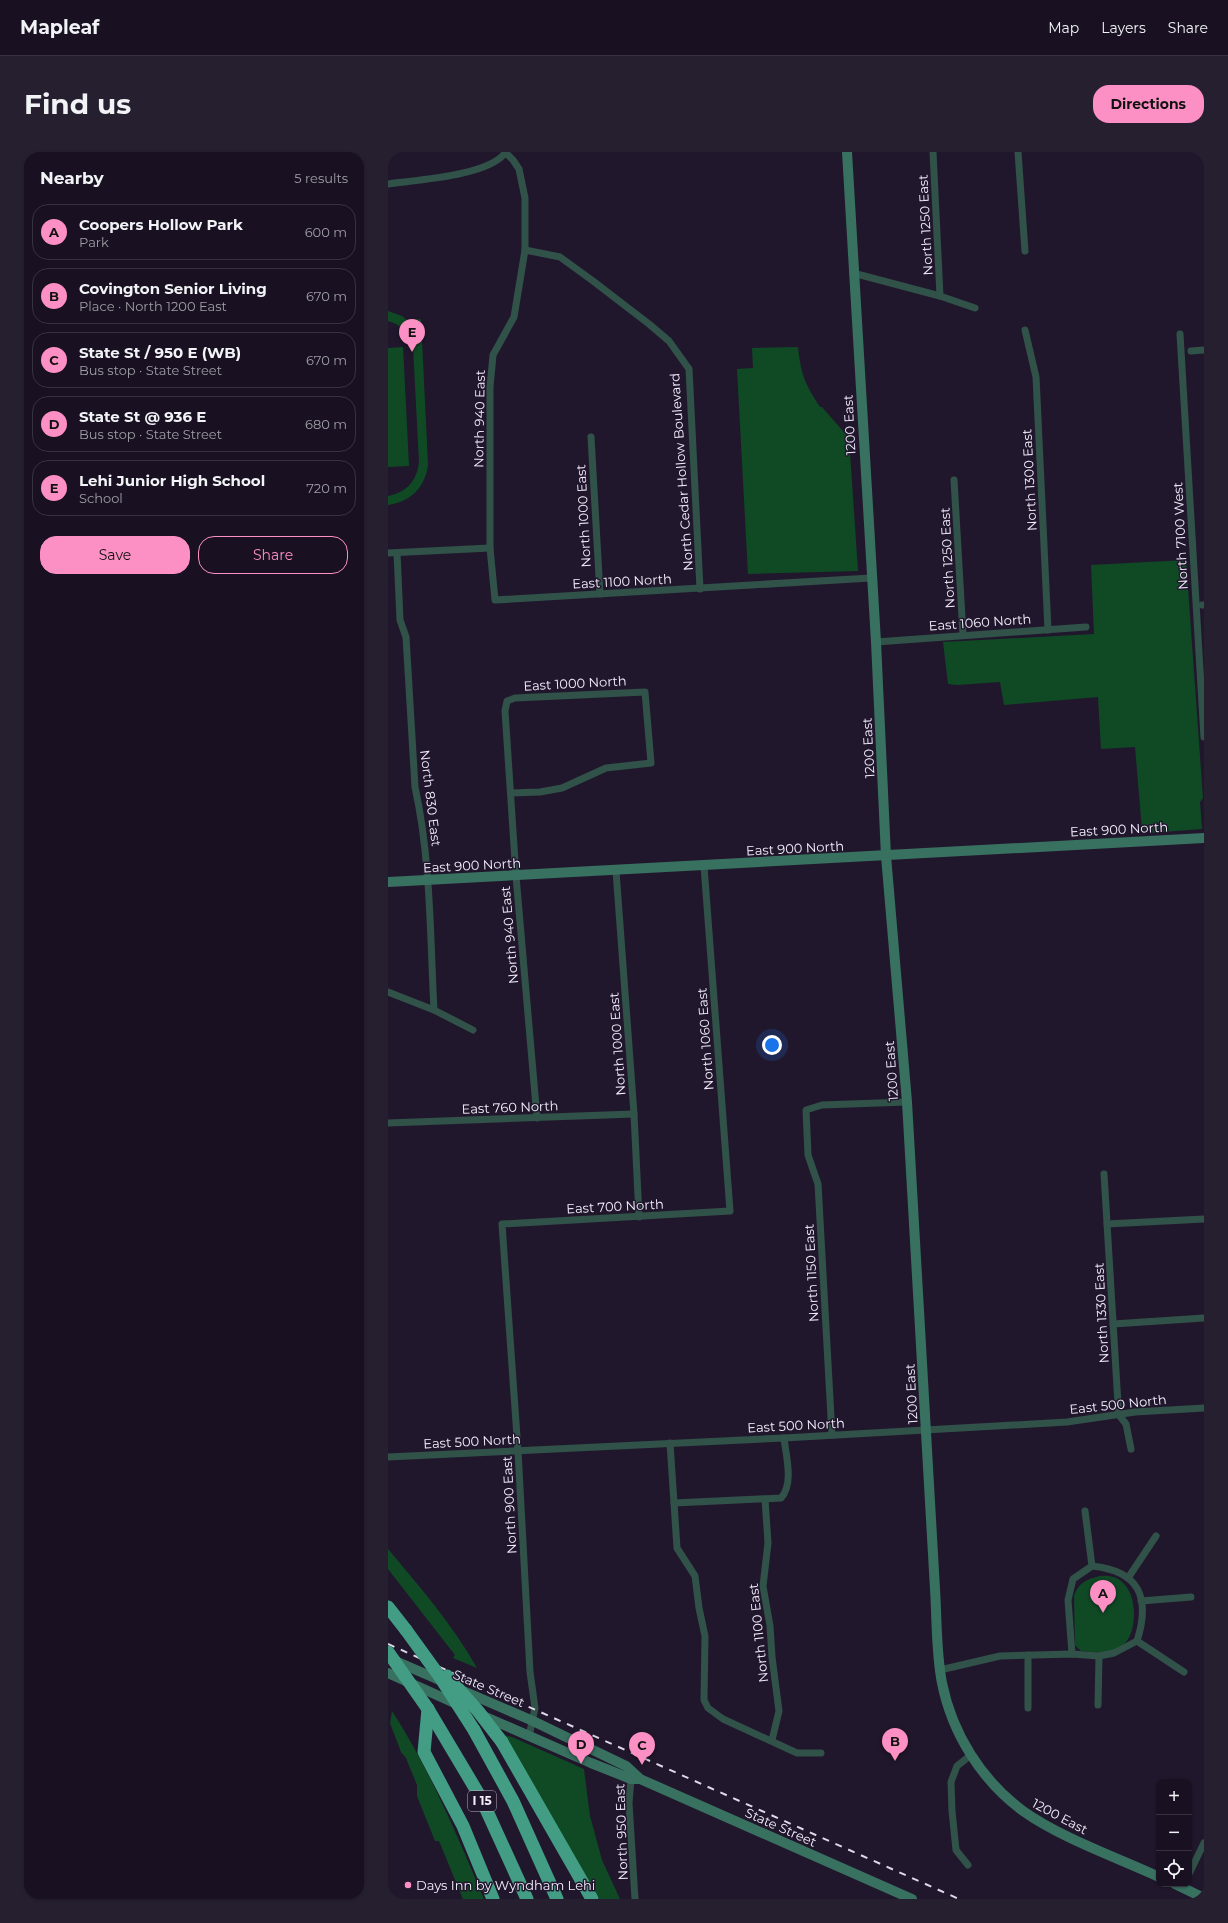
<!DOCTYPE html>
<meta charset="utf-8">
<style>
body{margin:0;font-family:Montserrat,sans-serif;background:#261f2f;color:#f1f3f6}
.controls{position:absolute;right:12px;bottom:12px;display:grid;overflow:hidden;border-radius:8px;box-shadow:0 1px 3px #0004}
.controls button{width:36px;height:36px;display:grid;place-items:center;padding:0;border:0;border-bottom:1px solid #373140;background:#191122;color:#f1f3f6;font:20px sans-serif}
.you{position:absolute;left:384px;top:893px;width:14px;height:14px;margin:-10px;border:3px solid #fff;border-radius:50%;background:#1a73e8;box-shadow:0 0 0 6px #1a73e833}
.badge{display:grid;place-items:center;width:26px;height:26px;border-radius:50%;background:#fc8fc3;color:#111;font-size:13px;font-weight:700}
.pin{position:absolute;translate:-50% -33px;filter:drop-shadow(0 1px 2px #0008)}
.pin::after{content:'';position:absolute;top:21px;width:14px;height:12px;background:inherit;clip-path:polygon(0 0,100% 0,50% 100%)}
.list{margin:0;padding:0;list-style:none}
h2{display:flex;justify-content:space-between;align-items:center;height:52px;margin:0;padding:0 16px;font-size:17px}
h2 small{font-size:13px;font-weight:400;color:#9f9da5}
.list li{display:grid;grid-template-columns:26px 1fr auto;gap:12px;align-items:center;box-sizing:border-box;height:56px;margin:0 8px 8px;padding:0 8px;border:1px solid #373140;border-radius:16px}
.list b{display:block;font-size:15px;white-space:nowrap}
.list p{margin:0;font-size:13px;white-space:nowrap;color:#9f9da5}
.list em{font-size:13px;font-style:normal;color:#9f9da5}
.actions{display:flex;gap:8px;padding:12px 16px}
.actions a{flex:1;padding:9px 0;border:1px solid #fc8fc3;border-radius:16px;text-align:center;font-size:14px;color:#fc8fc3}
.actions .main{background:#fc8fc3;color:#111}
.icon{flex:none;width:22px;height:22px;fill:none;stroke:currentColor;stroke-width:2;stroke-linecap:round;stroke-linejoin:round}
.map{position:relative;flex:none;width:816px;height:1747px;overflow:hidden;border-radius:16px}
header{display:flex;align-items:center;gap:24px;box-sizing:border-box;height:56px;padding:0 20px;background:#191122;border-bottom:1px solid #373140}
header strong{font-size:19px}
nav{display:flex;gap:22px;margin-inline-start:auto;font-size:14px}
.intro{display:flex;align-items:center;justify-content:space-between;box-sizing:border-box;height:96px;padding:0 24px}
h1{margin:0;font-size:28px}
.button{padding:10px 18px;border-radius:16px;background:#fc8fc3;color:#111;font-size:14px;font-weight:700}
main{display:flex;gap:24px;padding:0 24px}
aside{flex:1;background:#191122;border-radius:16px;box-shadow:0 1px 3px #0004}
.map>svg:first-child{display:block}
.green{fill:#0f4a25}
.lines{fill:none;stroke-linecap:round;stroke-linejoin:round}
.street{stroke:#315248;stroke-width:7}
.secondary{stroke:#397160;stroke-width:10}
.highway{stroke:#429d84;stroke-width:13}
.rail{stroke:#dfd8e8;stroke-width:2;stroke-dasharray:7 7;stroke-linecap:butt}
.highway-bridge{stroke:#429d84;stroke-width:13}
.poi-dot{fill:#fc8fc3;stroke:#21172d;stroke-width:1.5}
.labels{text-anchor:middle;stroke-width:3;stroke-linejoin:round;paint-order:stroke}
.shield{fill:#21172d;stroke:#b5aebf;stroke-width:1}
.shield-label{font-size:12px;font-weight:bold;fill:#f4eefd}
.street-label{font-size:13px;fill:#f4eefd;stroke:#21172d}
.poi-label{font-size:13px;fill:#f4eefd;stroke:#21172d;text-anchor:start}
</style>
<header>
<strong>Mapleaf</strong>
<nav><a>Map</a><a>Layers</a><a>Share</a></nav>
</header>
<div class="intro"><h1>Find us</h1><a class="button">Directions</a></div>
<main>
<aside>
<h2>Nearby<small>5 results</small></h2>
<ul class="list">
<li><span class="badge">A</span><div><b>Coopers Hollow Park</b><p>Park</p></div><em>600 m</em></li>
<li><span class="badge">B</span><div><b>Covington Senior Living</b><p>Place · North 1200 East</p></div><em>670 m</em></li>
<li><span class="badge">C</span><div><b>State St / 950 E (WB)</b><p>Bus stop · State Street</p></div><em>670 m</em></li>
<li><span class="badge">D</span><div><b>State St @ 936 E</b><p>Bus stop · State Street</p></div><em>680 m</em></li>
<li><span class="badge">E</span><div><b>Lehi Junior High School</b><p>School</p></div><em>720 m</em></li>
</ul>
<div class="actions"><a class="main">Save</a><a>Share</a></div>
</aside>
<div class="map">
<svg width="816" height="1747" viewBox="0 0 816 1747">
<rect width="100%" height="100%" fill="#21172d"/>
<!-- green -->
<g class="green">
<path d="M0,159L14,164L24,172V168L33,167L40,313C37,335 23,350 0,353V344C19,340 29,329 31,310L25,195C21,182 13,172 0,169Z"/>
<path d="M15,195L21,314L0,315V196Z"/>
<path d="M410,195C413,223 417,232 432,255H434L461,286L470,419L360,422L349,217L365,216L364,196Z"/>
<path d="M798,408L815,646L812,650L814,677L762,681V677L754,678L747,595L713,597L710,545L616,553L612,530L569,533L560,532L555,490L706,482L703,413Z"/>
<path d="M0,1397C31,1434 65,1473 89,1516L65,1506L67,1503L0,1417Z"/>
<path d="M712,1424C721,1423 731,1425 737,1433C750,1447 750,1488 730,1496C718,1502 705,1500 693,1499L687,1493L686,1444C690,1431 699,1427 712,1424Z"/>
<path d="M4,1559C42,1618 69,1683 96,1747H75L51,1689H47L29,1644V1633L18,1606L13,1600L2,1571Z"/>
<path d="M115,1583L124,1585L196,1617L202,1664L214,1708L232,1747H211L190,1714Z"/>
</g>
<g class="lines">
<!-- street -->
<g class="street">
<path d="M545,0L552,144"/>
<path d="M630,0L637,99"/>
<path d="M118,1L125,8L131,17L137,46V98L126,165L105,203L102,235V396L107,448L483,426"/>
<path d="M0,32C29,28 101,24 118,0"/>
<path d="M137,98L172,105L205,129L261,172L281,189L301,217L312,437"/>
<path d="M465,121L552,144L587,156"/>
<path d="M637,178L648,225L660,478"/>
<path d="M792,182L816,585"/>
<path d="M803,199L816,198"/>
<path d="M203,285L212,442"/>
<path d="M566,328L575,483"/>
<path d="M0,401L102,396"/>
<path d="M9,401L12,468L18,485L27,635C43,708 42,784 46,858"/>
<path d="M814,453H816"/>
<path d="M488,490L698,475"/>
<path d="M123,641L152,640L174,636L218,616L263,611L257,540L127,546L119,549L117,559L128,724L149,966"/>
<path d="M228,719L246,962L251,1065"/>
<path d="M0,840L46,858L85,878"/>
<path d="M0,971L246,962"/>
<path d="M716,1022L730,1252L731,1263L738,1272L743,1297"/>
<path d="M719,1072L816,1067"/>
<path d="M725,1172L816,1166"/>
<path d="M444,1283L430,1032L420,1003L418,958L434,953L519,950"/>
<path d="M282,1291L289,1396L307,1424L311,1456L317,1484L316,1548L320,1556L335,1567L409,1601H433"/>
<path d="M0,1305L396,1286L679,1270L747,1260L816,1256"/>
<path d="M377,1347L380,1391L375,1434L382,1474L384,1505L391,1559L384,1588"/>
<path d="M286,1351L393,1346C406,1332 398,1304 396,1286"/>
<path d="M697,1359L704,1414"/>
<path d="M740,1426L768,1384"/>
<path d="M753,1449L803,1445"/>
<path d="M749,1489L796,1520"/>
<path d="M684,1502L680,1448L685,1427L704,1414C751,1419 763,1445 749,1489"/>
<path d="M552,1518L612,1504L684,1502L711,1504L726,1501L749,1489"/>
<path d="M710,1553L711,1504"/>
<path d="M640,1556V1503"/>
<path d="M141,1584L147,1556L142,1520L130,1299L114,1072L342,1059L316,714"/>
<path d="M242,1623L243,1627L241,1651L247,1747"/>
<path d="M580,1713L568,1698L564,1659L563,1630L569,1614L583,1603"/>
<path d="M801,1722L816,1691"/>
</g>
<!-- secondary -->
<g class="secondary">
<path d="M459,0L488,490L498,704L519,950L547,1437C549,1468 548,1501 554,1531C564,1581 593,1628 635,1659C673,1686 728,1705 771,1725"/>
<path d="M0,730L816,686"/>
<path d="M5,1508L56,1530"/>
<path d="M0,1521L71,1553"/>
<path d="M73,1538L145,1569L238,1614L252,1627L524,1747"/>
<path d="M93,1563L203,1611L243,1627H252"/>
<path d="M787,1732L816,1746"/>
</g>
<!-- highway -->
<g class="highway">
<path d="M0,1455L18,1478"/>
<path d="M40,1557L93,1646L139,1747"/>
<path d="M40,1557L36,1600L75,1674L105,1747"/>
<path d="M86,1578L125,1649L169,1747"/>
<path d="M114,1590L204,1747"/>
</g>
<!-- rail -->
<path class="rail" d="M0,1492L571,1747"/>
<!-- highway-bridge -->
<g class="highway-bridge">
<path d="M18,1478L52,1525L86,1578"/>
<path d="M0,1500L40,1557"/>
<path d="M59,1524L90,1559L114,1590"/>
</g>
</g>
<!-- markers -->
<circle class="poi-dot" cx="20" cy="1733" r="4"/>
<g class="labels">
<!-- shield labels -->
<rect class="shield" x="80" y="1639" width="28" height="20" rx="3"/>
<g class="shield-label">
<text x="94" y="1653">I 15</text>
</g>
<!-- street labels -->
<g class="street-label">
<text transform="translate(537 73) rotate(-93)" y="5">North 1250 East</text>
<text transform="translate(91 267) rotate(-89)" y="5">North 940 East</text>
<text transform="translate(461 273) rotate(-93)" y="5">1200 East</text>
<text transform="translate(293 320) rotate(-94)" y="5">North Cedar Hollow Boulevard</text>
<text transform="translate(641 328) rotate(-93)" y="5">North 1300 East</text>
<text transform="translate(195 364) rotate(-93)" y="5">North 1000 East</text>
<text transform="translate(792 384) rotate(-93)" y="5">North 7100 West</text>
<text transform="translate(559 406) rotate(-93)" y="5">North 1250 East</text>
<text transform="translate(234 429) rotate(-3)" y="5">East 1100 North</text>
<text transform="translate(592 470) rotate(-4)" y="5">East 1060 North</text>
<text transform="translate(187 531) rotate(-3)" y="5">East 1000 North</text>
<text transform="translate(480 596) rotate(-93)" y="5">1200 East</text>
<text transform="translate(43 646) rotate(83)" y="5">North 830 East</text>
<text transform="translate(731 677) rotate(-3)" y="5">East 900 North</text>
<text transform="translate(407 696) rotate(-3)" y="5">East 900 North</text>
<text transform="translate(84 713) rotate(-3)" y="5">East 900 North</text>
<text transform="translate(121 783) rotate(-95)" y="5">North 940 East</text>
<text transform="translate(317 887) rotate(-94)" y="5">North 1060 East</text>
<text transform="translate(229 892) rotate(-94)" y="5">North 1000 East</text>
<text transform="translate(503 919) rotate(-94)" y="5">1200 East</text>
<text transform="translate(122 955) rotate(-2)" y="5">East 760 North</text>
<text transform="translate(227 1054) rotate(-3)" y="5">East 700 North</text>
<text transform="translate(423 1121) rotate(-93)" y="5">North 1150 East</text>
<text transform="translate(713 1161) rotate(-93)" y="5">North 1330 East</text>
<text transform="translate(523 1242) rotate(-93)" y="5">1200 East</text>
<text transform="translate(730 1252) rotate(-6)" y="5">East 500 North</text>
<text transform="translate(408 1273) rotate(-3)" y="5">East 500 North</text>
<text transform="translate(84 1289) rotate(-3)" y="5">East 500 North</text>
<text transform="translate(121 1353) rotate(-93)" y="5">North 900 East</text>
<text transform="translate(370 1481) rotate(-96)" y="5">North 1100 East</text>
<text transform="translate(101 1536) rotate(23)" y="5">State Street</text>
<text transform="translate(672 1664) rotate(28)" y="5">1200 East</text>
<text transform="translate(393 1675) rotate(24)" y="5">State Street</text>
<text transform="translate(233 1680) rotate(-92)" y="5">North 950 East</text>
</g>
<!-- poi labels -->
<g class="poi-label">
<text x="28" y="1738">Days Inn by Wyndham Lehi</text>
</g>
</g>
</svg>
<div class="controls">
<button>+</button>
<button>−</button>
<button><svg class="icon" aria-label="locate" viewBox="0 0 24 24"><circle cx="12" cy="12" r="6"/><path d="M12 2v4M12 18v4M2 12h4M18 12h4"/></svg></button>
</div>
<div class="you"></div>
<div class="pin badge" style="left:715px;top:1461px">A</div>
<div class="pin badge" style="left:507px;top:1609px">B</div>
<div class="pin badge" style="left:254px;top:1613px">C</div>
<div class="pin badge" style="left:193px;top:1612px">D</div>
<div class="pin badge" style="left:24px;top:200px">E</div>
</div>
</main>
